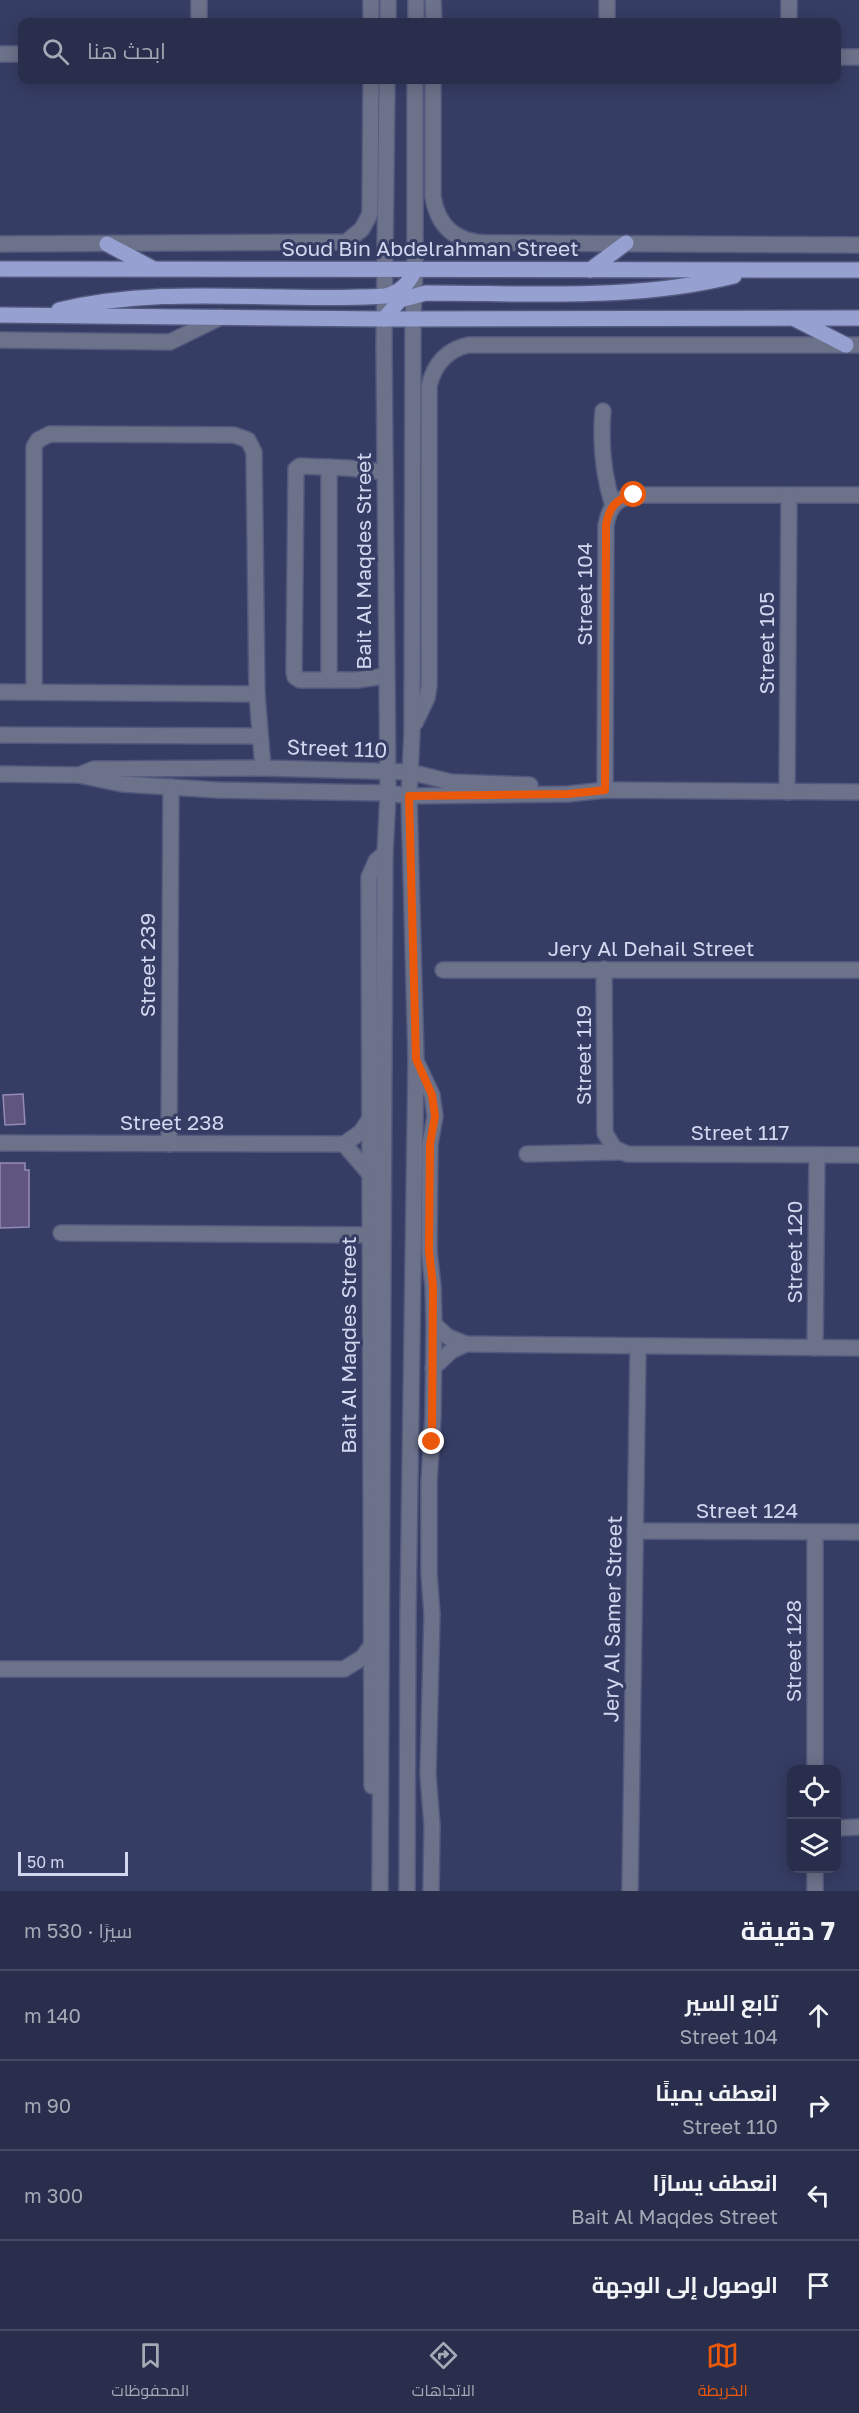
<!DOCTYPE html>
<html lang="ar">
<meta charset="utf-8">
<style>
body{margin:0;font-family:"Golos Text",Cairo,sans-serif;background:#303652;color:#f1f3f6;direction:rtl}
.controls{position:absolute;right:18px;bottom:18px;display:grid;overflow:hidden;border-radius:12px;box-shadow:0 3px 15px #0003}
.controls button{width:54px;height:54px;display:grid;place-items:center;padding:0;border:0;border-bottom:2px solid #444a63;background:#282e4b;color:#f1f3f6;font:30px sans-serif}
.scale{position:absolute;left:18px;bottom:15px;width:110px;box-sizing:border-box;padding-left:6px;border:3px solid #d1d7ef;border-top:0;font-size:16px;line-height:21px;white-space:nowrap;color:#d1d7ef;-webkit-text-stroke:4px #363d64;paint-order:stroke}
.stop{position:absolute;width:18px;height:18px;margin:-14px;border:4px solid #ea580c;border-radius:50%;background:#fff}
.stop.end{background:#ea580c;border-color:#fff;box-shadow:0 2px 6px #0008}
.list{margin:0;padding:0;list-style:none}
h2{display:flex;justify-content:space-between;align-items:center;height:78px;margin:0;padding:0 24px;font-size:26px}
h2 small{font-size:20px;font-weight:400;color:#a5a8b5}
.list li{display:grid;grid-template-columns:39px 1fr auto;gap:18px;align-items:center;box-sizing:border-box;height:90px;padding:0 24px;border-top:2px solid #444a63}
.list b{display:block;font-size:22px;white-space:nowrap}
.list p{margin:0;font-size:20px;white-space:nowrap;color:#a5a8b5}
.list em{font-size:20px;font-style:normal;color:#a5a8b5}
.icon{flex:none;width:33px;height:33px;fill:none;stroke:currentColor;stroke-width:2;stroke-linecap:round;stroke-linejoin:round}
.map{position:relative;flex:none;width:859px;height:1891px;overflow:hidden;direction:ltr}
.search{position:absolute;background:#282e4b;box-shadow:0 3px 15px #0003;left:18px;right:18px;top:18px;height:66px;display:flex;align-items:center;gap:15px;box-sizing:border-box;padding:0 21px;border-radius:12px;color:#a5a8b5;font-size:22px}
.sheet{height:438px;background:#282e4b}
nav{display:flex;justify-content:space-around;align-items:center;box-sizing:border-box;height:84px;border-top:2px solid #444a63;background:#282e4b;font-size:16px;color:#a5a8b5}
nav a{display:grid;justify-items:center;gap:3px}
nav .on{color:#ea580c}
.map>svg:first-child{display:block}
.building{fill:#5f557f;stroke:#958ab7;stroke-width:1.5}
.lines{fill:none;stroke-linecap:round;stroke-linejoin:round}
.minor-casing{stroke:#52597d;stroke-width:18}
.major-casing{stroke:#52597d;stroke-width:18}
.minor{stroke:#6c728a;stroke-width:15}
.major{stroke:#96a1d2;stroke-width:15}
.route{stroke:#ea580c;stroke-width:8}
.labels{text-anchor:middle;stroke-width:6;stroke-linejoin:round;paint-order:stroke}
.street-label{font-size:21px;fill:#d1d7ef;stroke:#363d64}
</style>
<div class="map">
<svg width="859" height="1891" viewBox="0 0 859 1891">
<rect width="100%" height="100%" fill="#363d64"/>
<!-- building -->
<g class="building">
<path d="M23,1094L25,1124L5,1125L3,1095Z"/>
<path d="M0,1163H25V1170H29V1227L0,1228Z"/>
</g>
<g class="lines">
<!-- minor casing -->
<g class="minor-casing">
<g id="minor">
<path d="M199,0V22"/>
<path d="M433,0L434,22"/>
<path d="M789,0V22"/>
<path d="M371,22V0"/>
<path d="M388,22V0"/>
<path d="M416,22V0"/>
<path d="M607,22V0"/>
<path d="M0,54H22"/>
<path d="M836,57H859"/>
<path d="M433,80V197C438,227 456,242 487,243L859,245"/>
<path d="M0,244L346,242L362,229L370,214L371,80"/>
<path d="M0,340L170,342L221,317"/>
<path d="M603,411C600,444 603,474 613,506"/>
<path d="M385,472L348,468L300,466L296,469L294,672L295,677L300,680H357L385,676"/>
<path d="M329,680V467"/>
<path d="M0,692L257,694L263,768"/>
<path d="M34,692V447L38,440L50,434L234,435L248,440L254,452L257,694"/>
<path d="M415,723L427,698L429,686V386C434,365 446,350 468,345H859"/>
<path d="M0,735L259,736"/>
<path d="M0,774L79,775L122,784L217,790L388,793L409,796L568,794L605,790L859,792"/>
<path d="M79,775L94,769H107L263,768L410,772L451,782L530,785"/>
<path d="M605,790L606,525C609,508 616,498 634,495H859"/>
<path d="M787,792L789,495"/>
<path d="M604,969L605,1133L614,1148L627,1154L859,1155"/>
<path d="M443,970H859"/>
<path d="M418,1065L432,1095L435,1116L430,1144L429,1251L433,1286L434,1324L433,1417L429,1482V1574L432,1614L428,1775L432,1825L431,1891"/>
<path d="M0,1143L344,1144L361,1132L369,1120"/>
<path d="M169,1144L171,787"/>
<path d="M344,1144L369,1173"/>
<path d="M527,1154L621,1152"/>
<path d="M61,1233L370,1235"/>
<path d="M434,1324L448,1337L466,1344L859,1348"/>
<path d="M815,1348L817,1155"/>
<path d="M433,1368L451,1351L466,1344"/>
<path d="M635,1531L859,1532"/>
<path d="M815,1532V1770"/>
<path d="M0,1669H344L362,1658L371,1646"/>
<path d="M372,1786L369,877L376,861L385,853"/>
<path d="M836,1828L859,1827"/>
<path d="M815,1868V1891"/>
<path d="M380,1891L385,853L388,793L384,346L387,80"/>
<path d="M407,1891L408,1614L416,1059L409,796L412,733L413,319L415,270V80"/>
<path d="M630,1891L638,1348"/>
</g>
</g>
<!-- major casing -->
<g class="major-casing">
<g id="major">
<path d="M107,244L152,268"/>
<path d="M0,269L859,270"/>
<path d="M590,270L626,243"/>
<path d="M59,310C168,284 275,303 385,296C401,292 408,284 415,270"/>
<path d="M0,315L384,319L859,318"/>
<path d="M384,319L400,300L426,293C528,293 634,301 734,276"/>
<path d="M795,319L846,345"/>
</g>
</g>
<!-- minor -->
<use href="#minor" class="minor"/>
<!-- major -->
<use href="#major" class="major"/>
</g>
<g class="lines">
<!-- route -->
<path class="route" d="M432,1442L433,1286L429,1251L430,1144L435,1116L432,1095L416,1059L409,796L568,794L605,790L606,525C609,508 616,498 634,495"/>
</g>
<g class="labels">
<!-- street labels -->
<g class="street-label">
<text x="430" y="256">Soud Bin Abdelrahman Street</text>
<text transform="translate(364 561) rotate(-90)" y="7">Bait Al Maqdes Street</text>
<text transform="translate(585 594) rotate(-90)" y="7">Street 104</text>
<text transform="translate(767 643) rotate(-90)" y="7">Street 105</text>
<text transform="translate(337 749) rotate(2)" y="7">Street 110</text>
<text x="651" y="956">Jery Al Dehail Street</text>
<text transform="translate(148 965) rotate(-90)" y="7">Street 239</text>
<text transform="translate(584 1055) rotate(-90)" y="7">Street 119</text>
<text x="172" y="1130">Street 238</text>
<text x="740" y="1140">Street 117</text>
<text transform="translate(795 1252) rotate(-90)" y="7">Street 120</text>
<text transform="translate(349 1345) rotate(-90)" y="7">Bait Al Maqdes Street</text>
<text x="747" y="1518">Street 124</text>
<text transform="translate(613 1619) rotate(-89)" y="7">Jery Al Samer Street</text>
<text transform="translate(794 1651) rotate(-90)" y="7">Street 128</text>
</g>
</g>
</svg>
<div class="controls">
<button><svg class="icon" aria-label="locate" viewBox="0 0 24 24"><circle cx="12" cy="12" r="6"/><path d="M12 2v4M12 18v4M2 12h4M18 12h4"/></svg></button>
<button><svg class="icon" aria-label="layers" viewBox="0 0 24 24"><path d="M12 4l9 5-9 5-9-5zM3 14l9 5 9-5"/></svg></button>
</div>
<div class="scale">50 m</div>
<div class="stop" style="left:634px;top:495px"></div>
<div class="stop end" style="left:432px;top:1442px"></div>
<div class="search"><svg class="icon" aria-label="search" viewBox="0 0 24 24"><circle cx="10" cy="10" r="6"/><path d="M15 15l6 6"/></svg>ابحث هنا</div>
</div>
<section class="sheet">
<h2>7 دقيقة<small>سيرًا · 530 m</small></h2>
<ul class="list">
<li><svg class="icon" aria-label="ahead" viewBox="0 0 24 24"><path d="M12 20V5M6 11l6-6 6 6"/></svg><div><b>تابع السير</b><p>Street 104</p></div><em>140 m</em></li>
<li><svg class="icon" aria-label="right" viewBox="0 0 24 24"><path d="M7 20v-9h11M14 6l5 5-5 5"/></svg><div><b>انعطف يمينًا</b><p>Street 110</p></div><em>90 m</em></li>
<li><svg class="icon" aria-label="left" viewBox="0 0 24 24"><path d="M17 20v-9H6M10 6l-5 5 5 5"/></svg><div><b>انعطف يسارًا</b><p>Bait Al Maqdes Street</p></div><em>300 m</em></li>
<li><svg class="icon" aria-label="arrive" viewBox="0 0 24 24"><path d="M6 21V4h12l-3 4 3 4H6"/></svg><div><b>الوصول إلى الوجهة</b></div></li>
</ul>
</section>
<nav>
<a class="on"><svg class="icon" aria-label="map" viewBox="0 0 24 24"><path d="M3 6l6-2 6 2 6-2v14l-6 2-6-2-6 2zM9 4v14M15 6v14"/></svg>الخريطة</a>
<a><svg class="icon" aria-label="directions" viewBox="0 0 24 24"><path d="M12 3l9 9-9 9-9-9zM9 14v-3h6M13 9l2 2-2 2"/></svg>الاتجاهات</a>
<a><svg class="icon" aria-label="saved" viewBox="0 0 24 24"><path d="M7 4h10v16l-5-4-5 4z"/></svg>المحفوظات</a>
</nav>
